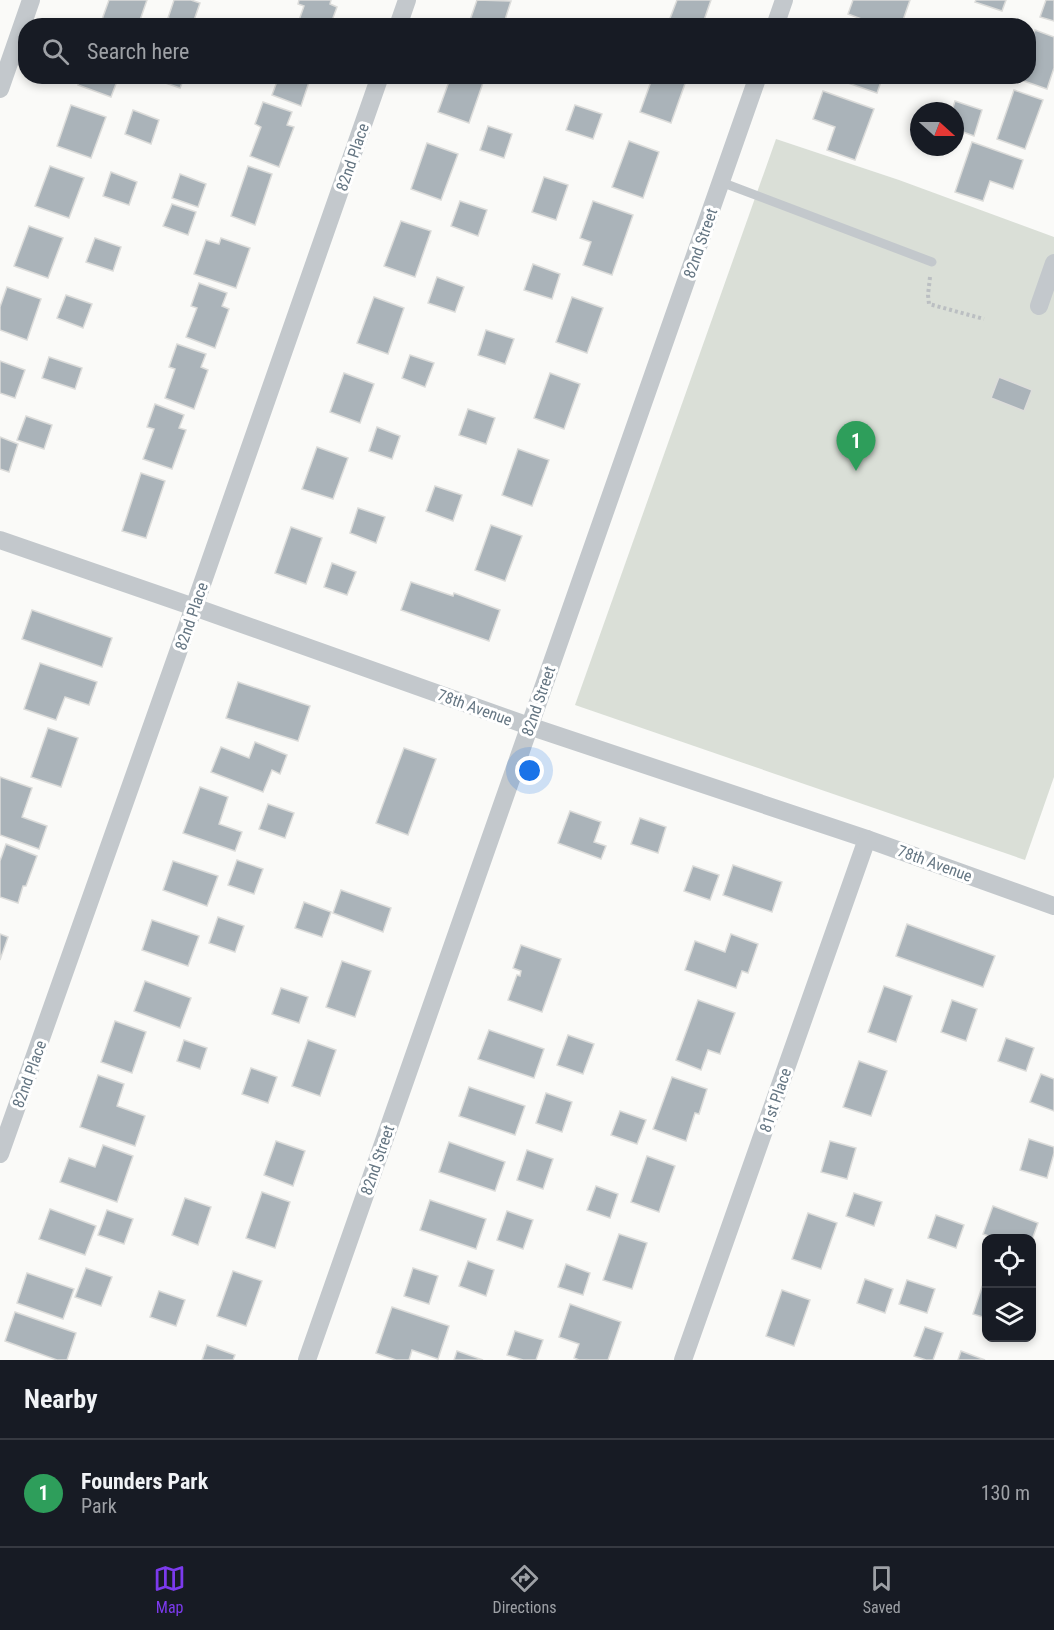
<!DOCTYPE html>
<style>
body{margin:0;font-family:"Roboto Condensed",sans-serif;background:#242831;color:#f1f3f6}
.controls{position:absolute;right:18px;bottom:18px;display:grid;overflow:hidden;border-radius:12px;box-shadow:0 3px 9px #0003}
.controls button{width:54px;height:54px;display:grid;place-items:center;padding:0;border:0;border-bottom:2px solid #363941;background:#171b24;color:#f1f3f6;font:30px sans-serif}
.compass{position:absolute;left:910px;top:102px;width:54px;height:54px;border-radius:50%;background:#171b24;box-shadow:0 3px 9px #0003;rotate:111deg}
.you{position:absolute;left:530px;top:771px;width:21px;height:21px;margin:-15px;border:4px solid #fff;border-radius:50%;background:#1a73e8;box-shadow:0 0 0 9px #1a73e833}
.badge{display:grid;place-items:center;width:39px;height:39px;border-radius:50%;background:#7c3aed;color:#fff;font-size:20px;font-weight:700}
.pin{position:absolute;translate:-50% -50px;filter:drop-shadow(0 2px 3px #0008)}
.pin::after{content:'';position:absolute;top:32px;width:21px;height:18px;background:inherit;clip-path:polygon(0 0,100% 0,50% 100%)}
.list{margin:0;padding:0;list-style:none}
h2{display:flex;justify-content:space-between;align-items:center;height:78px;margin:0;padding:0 24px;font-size:26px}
h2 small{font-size:20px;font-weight:400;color:#9ea1a6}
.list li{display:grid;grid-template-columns:39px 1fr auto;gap:18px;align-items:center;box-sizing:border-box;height:108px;padding:0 24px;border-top:2px solid #363941}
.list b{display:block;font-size:22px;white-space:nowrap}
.list p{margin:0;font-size:20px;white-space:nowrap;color:#9ea1a6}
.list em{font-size:20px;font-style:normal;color:#9ea1a6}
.icon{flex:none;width:33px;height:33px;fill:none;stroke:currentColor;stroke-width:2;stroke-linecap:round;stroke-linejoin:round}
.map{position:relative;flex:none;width:1054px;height:1360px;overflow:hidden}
.search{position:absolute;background:#171b24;box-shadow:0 3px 9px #0003;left:18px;right:18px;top:18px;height:66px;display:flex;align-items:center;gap:15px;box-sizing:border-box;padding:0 21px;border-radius:24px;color:#9ea1a6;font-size:22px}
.sheet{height:186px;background:#171b24}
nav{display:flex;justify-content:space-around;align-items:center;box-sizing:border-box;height:84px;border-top:2px solid #363941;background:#171b24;font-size:16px;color:#9ea1a6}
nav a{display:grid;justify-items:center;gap:3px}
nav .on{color:#7c3aed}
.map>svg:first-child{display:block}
.green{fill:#dadfd7}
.building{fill:#aab3b9;stroke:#dcdcda;stroke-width:1.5}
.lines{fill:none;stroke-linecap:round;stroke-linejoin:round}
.path{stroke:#bbbfc2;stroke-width:4;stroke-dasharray:3 3;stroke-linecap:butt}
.service{stroke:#c3c8cc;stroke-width:9}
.minor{stroke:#c3c8cc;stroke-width:18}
.labels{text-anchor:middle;stroke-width:6;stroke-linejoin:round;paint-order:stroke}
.street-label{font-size:16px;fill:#657683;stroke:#fff}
</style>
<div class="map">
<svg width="1054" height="1360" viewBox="0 0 1054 1360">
<rect width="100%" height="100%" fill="#fafaf8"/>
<!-- green -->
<path class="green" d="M776,139L899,180L1054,237V777L1025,860L575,705Z"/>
<!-- building -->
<g class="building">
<path d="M109,0H147L138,26L100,25Z"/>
<path d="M174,0H191L200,3L192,26L168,18Z"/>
<path d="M299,0H331L330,4L337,7L330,26H297L304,6L298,4Z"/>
<path d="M477,0L511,1L503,26H468Z"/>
<path d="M677,0H711L702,26H667Z"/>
<path d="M853,0H910L901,26H880L848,14Z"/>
<path d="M976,0H1006L1002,11L975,2Z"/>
<path d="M1046,0H1054V21L1040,17Z"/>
<path d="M1035,30L1054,37V68L1047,89L1018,79L1019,76H1028V49Z"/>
<path d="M81,76H119L111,97L78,85Z"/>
<path d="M155,76H185L180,88L154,79Z"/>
<path d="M279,76H311L301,106L272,95Z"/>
<path d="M451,76L485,77L469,123L438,112Z"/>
<path d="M653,76H683L687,78L671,123L640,112Z"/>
<path d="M850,76H883L877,93L848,83Z"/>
<path d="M1014,90L1043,100L1025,149L997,139Z"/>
<path d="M823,91L874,109L855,160L827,150L835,127L813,119Z"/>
<path d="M955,101L982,110L974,136L955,129V111H952Z"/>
<path d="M263,102L292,112L287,125L294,127L279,167L250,156L261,127L255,124Z"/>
<path d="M71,105L106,117L91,158L57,146Z"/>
<path d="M575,105L602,114L593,139L566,130Z"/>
<path d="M133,110L159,120L151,144L125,134Z"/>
<path d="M488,126L512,134L504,158L480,150Z"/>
<path d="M629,141L659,152L643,198L612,187Z"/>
<path d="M972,142L1023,160L1013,189L990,181L983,201L955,192Z"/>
<path d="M427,143L458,154L441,200L411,189Z"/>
<path d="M50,166L84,178L69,218L35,206Z"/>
<path d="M248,166L272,174L255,225L231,216Z"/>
<path d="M111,172L137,182L129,205L103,196Z"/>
<path d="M180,174L206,184L198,207L172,198Z"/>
<path d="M544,177L568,185L556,220L532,212Z"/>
<path d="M460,201L487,210L478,236L451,226Z"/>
<path d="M593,201L633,215L612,275L583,265L591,242L580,238Z"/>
<path d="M172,204L196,212L188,235L163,226Z"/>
<path d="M401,221L431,231L415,277L384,266Z"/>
<path d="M29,226L63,238L48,278L14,266Z"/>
<path d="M95,238L121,247L113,271L86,262Z"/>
<path d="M221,238L250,248L236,288L194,274L206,240L219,244Z"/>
<path d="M533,264L560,274L552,299L524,290Z"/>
<path d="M437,277L464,287L455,312L428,303Z"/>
<path d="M199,283L227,293L222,306L229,309L215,348L186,337L197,308L191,306Z"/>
<path d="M7,287L41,299L27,340L0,330V307Z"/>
<path d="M66,295L92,304L83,328L57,318Z"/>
<path d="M374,297L404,308L388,354L357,343Z"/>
<path d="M572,297L603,308L587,353L556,342Z"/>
<path d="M486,330L514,339L505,364L478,355Z"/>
<path d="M177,344L206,354L201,367L208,370L194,409L165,398L175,369L169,367Z"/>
<path d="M410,355L434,363L425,387L402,378Z"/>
<path d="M49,357L82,368L75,389L42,378Z"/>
<path d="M0,361L25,370L15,398L0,393Z"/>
<path d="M344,373L374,384L360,423L330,412Z"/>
<path d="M550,373L580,384L564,429L534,418Z"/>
<path d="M999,377L1032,390L1024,411L991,398Z"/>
<path d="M155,404L184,415L179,428L186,430L172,469L143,459L154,429L147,427Z"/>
<path d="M468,409L495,418L486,444L459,435Z"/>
<path d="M26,416L52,425L44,449L17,440Z"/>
<path d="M377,427L400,436L392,459L369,451Z"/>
<path d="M0,437L18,444L9,472L0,469Z"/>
<path d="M317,447L348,458L333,499L302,489Z"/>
<path d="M518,449L549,460L532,506L502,495Z"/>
<path d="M141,473L165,481L146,538L122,531Z"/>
<path d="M435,486L462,495L453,521L426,511Z"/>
<path d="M358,508L385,517L376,543L350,533Z"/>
<path d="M491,525L522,536L505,581L475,570Z"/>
<path d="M291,527L322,538L306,584L275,573Z"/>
<path d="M332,563L356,572L347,595L324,587Z"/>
<path d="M411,582L453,596L454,593L500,610L489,641L401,610Z"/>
<path d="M32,610L112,638L102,667L22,639Z"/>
<path d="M40,663L97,682L89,705L65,697L56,720L24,709Z"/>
<path d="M238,682L310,706L298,741L226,718Z"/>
<path d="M48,728L78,738L61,787L31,777Z"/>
<path d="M255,742L287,755L280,774L272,770L263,792L211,772L221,747L249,758Z"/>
<path d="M404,748L436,759L408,835L376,823Z"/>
<path d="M0,777L32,788L22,817L47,826L39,849L0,835Z"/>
<path d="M200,787L228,797L219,824L242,832L235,851L183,833Z"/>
<path d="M268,804L294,813L285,838L259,829Z"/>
<path d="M570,811L601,822L594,842L606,846L601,859L558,843Z"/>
<path d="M640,818L666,827L658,853L631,844Z"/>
<path d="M6,844L37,856L26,886H23L18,903L0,897V861Z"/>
<path d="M237,860L263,869L254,894L228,885Z"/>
<path d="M173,861L218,876L207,906L163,890Z"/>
<path d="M733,865L782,882L772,912L723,895Z"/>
<path d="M693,866L719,875L710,900L684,891Z"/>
<path d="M341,890L391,908L383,932L333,913Z"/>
<path d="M304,902L331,912L322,937L295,928Z"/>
<path d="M218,917L244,926L235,952L209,943Z"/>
<path d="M152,920L199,936L188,966L142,950Z"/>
<path d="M907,924L995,956L983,987L896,956Z"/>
<path d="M0,934L8,937L0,960Z"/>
<path d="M731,934L758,944L748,973L742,971L736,988L685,970L695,941L725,952Z"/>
<path d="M521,945L561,959L542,1012L508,1000L517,975L520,976L521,971L513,968Z"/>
<path d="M342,961L371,971L355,1017L326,1007Z"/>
<path d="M145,981L191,998L180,1028L134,1011Z"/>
<path d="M884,986L912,996L896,1042L868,1032Z"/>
<path d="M281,988L308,997L299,1023L272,1014Z"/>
<path d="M698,1000L735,1013L720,1054L708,1050L701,1070L676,1060Z"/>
<path d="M952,1000L977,1009L966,1041L941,1032Z"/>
<path d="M115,1021L146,1032L132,1073L101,1062Z"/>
<path d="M489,1030L544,1049L534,1078L478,1059Z"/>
<path d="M568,1035L594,1044L583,1074L557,1065Z"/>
<path d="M1006,1038L1034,1048L1026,1071L998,1061Z"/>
<path d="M184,1040L207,1048L200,1069L177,1061Z"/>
<path d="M308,1040L336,1050L320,1096L292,1086Z"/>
<path d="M859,1061L887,1071L871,1116L843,1107Z"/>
<path d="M251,1068L277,1077L268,1103L242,1094Z"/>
<path d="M1041,1074L1054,1079V1111L1030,1102Z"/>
<path d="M98,1075L124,1084L117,1106L145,1116L135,1146L80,1127Z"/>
<path d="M672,1077L707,1089L699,1114L695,1113L686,1141L653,1129Z"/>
<path d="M469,1087L525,1106L515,1135L459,1116Z"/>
<path d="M546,1093L572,1102L562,1132L536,1123Z"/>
<path d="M620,1111L646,1120L637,1144L611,1135Z"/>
<path d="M1029,1139L1054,1147V1153L1047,1178L1020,1170Z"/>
<path d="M276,1141L305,1151L293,1186L264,1175Z"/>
<path d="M830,1141L856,1148L847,1179L821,1172Z"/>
<path d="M449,1142L505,1162L495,1191L439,1172Z"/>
<path d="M103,1145L133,1156L117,1202L60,1182L69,1158L95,1167Z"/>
<path d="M527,1150L553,1159L543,1189L517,1180Z"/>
<path d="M647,1156L675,1166L659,1212L631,1202Z"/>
<path d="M596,1186L618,1194L610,1218L587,1210Z"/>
<path d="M262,1192L290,1202L275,1248L246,1238Z"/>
<path d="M854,1193L882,1202L874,1226L846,1216Z"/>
<path d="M185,1198L211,1207L198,1245L172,1235Z"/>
<path d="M430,1200L486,1219L476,1249L420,1230Z"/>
<path d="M993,1206L1038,1223L1032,1240V1238H994L983,1234Z"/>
<path d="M50,1209L96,1226L85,1255L39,1239Z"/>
<path d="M107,1210L133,1219L124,1244L98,1235Z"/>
<path d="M507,1211L533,1220L523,1249L497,1240Z"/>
<path d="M808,1213L837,1223L821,1269L792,1259Z"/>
<path d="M936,1215L964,1225L956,1248L928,1238Z"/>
<path d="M619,1234L647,1243L632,1289L603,1280Z"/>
<path d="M468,1261L494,1270L486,1296L459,1286Z"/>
<path d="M566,1264L590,1273L583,1295L558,1287Z"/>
<path d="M86,1268L112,1277L101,1306L75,1297Z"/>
<path d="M413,1268L438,1276L429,1304L404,1296Z"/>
<path d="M233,1271L262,1281L246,1326L217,1316Z"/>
<path d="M27,1273L74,1289L63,1319L17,1303Z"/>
<path d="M986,1275V1318L973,1314Z"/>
<path d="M865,1279L893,1289L885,1313L857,1303Z"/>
<path d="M907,1280L935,1289L927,1313L899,1304Z"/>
<path d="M782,1290L810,1300L794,1346L766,1336Z"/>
<path d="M159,1291L185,1300L176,1326L150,1317Z"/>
<path d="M570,1304L621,1322L608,1360H579L574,1358L579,1344L559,1337Z"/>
<path d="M392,1307L449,1326L438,1359L412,1350L409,1360H396L376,1353Z"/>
<path d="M15,1312L76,1333L67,1360H57L5,1341Z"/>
<path d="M925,1327L943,1333L933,1360H926L914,1356Z"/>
<path d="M515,1331L543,1340L536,1360H523L507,1355Z"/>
<path d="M207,1345L235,1355L233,1360H202Z"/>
<path d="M457,1351L483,1360H454Z"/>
<path d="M961,1351L985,1360H958Z"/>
</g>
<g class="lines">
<!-- path -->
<path class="path" d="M930,277L928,295L929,304L984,319"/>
<!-- service -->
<path class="service" d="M721,182L932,262"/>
<!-- minor -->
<g class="minor">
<path d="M398,26L407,0"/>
<path d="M775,26L784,0"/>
<path d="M0,89L31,0"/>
<path d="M1039,306L1054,263"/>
<path d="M0,540L194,607L529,726L867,839L1054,906"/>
<path d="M0,1154L194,607L380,76"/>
<path d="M307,1360L758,76"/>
<path d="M683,1360L867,839"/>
</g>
</g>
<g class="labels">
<!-- street labels -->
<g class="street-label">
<text transform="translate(352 157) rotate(-71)" y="6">82nd Place</text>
<text transform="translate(700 243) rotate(-71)" y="6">82nd Street</text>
<text transform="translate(191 616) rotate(-71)" y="6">82nd Place</text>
<text transform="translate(538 701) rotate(-71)" y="6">82nd Street</text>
<text transform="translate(475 707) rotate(20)" y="6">78th Avenue</text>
<text transform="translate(935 863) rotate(20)" y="6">78th Avenue</text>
<text transform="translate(29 1074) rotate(-70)" y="6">82nd Place</text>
<text transform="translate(775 1100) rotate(-71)" y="6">81st Place</text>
<text transform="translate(377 1160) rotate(-71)" y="6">82nd Street</text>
</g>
</g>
</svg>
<div class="controls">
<button><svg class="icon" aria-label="locate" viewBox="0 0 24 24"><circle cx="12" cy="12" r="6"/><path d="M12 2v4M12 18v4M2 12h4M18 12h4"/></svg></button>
<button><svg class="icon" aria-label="layers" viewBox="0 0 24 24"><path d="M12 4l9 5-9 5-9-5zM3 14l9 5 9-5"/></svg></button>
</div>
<svg class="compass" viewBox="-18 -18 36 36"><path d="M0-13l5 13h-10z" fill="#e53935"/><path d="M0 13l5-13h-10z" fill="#9ea1a6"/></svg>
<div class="you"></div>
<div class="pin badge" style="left:856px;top:471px;background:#2e9e5b">1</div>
<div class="search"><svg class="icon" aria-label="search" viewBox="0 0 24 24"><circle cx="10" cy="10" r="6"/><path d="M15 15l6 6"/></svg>Search here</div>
</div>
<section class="sheet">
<h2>Nearby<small></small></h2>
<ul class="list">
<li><span class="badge" style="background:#2e9e5b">1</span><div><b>Founders Park</b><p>Park</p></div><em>130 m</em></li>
</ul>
</section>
<nav>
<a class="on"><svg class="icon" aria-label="map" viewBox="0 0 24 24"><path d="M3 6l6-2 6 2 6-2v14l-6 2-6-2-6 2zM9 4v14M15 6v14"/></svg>Map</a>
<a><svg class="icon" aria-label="directions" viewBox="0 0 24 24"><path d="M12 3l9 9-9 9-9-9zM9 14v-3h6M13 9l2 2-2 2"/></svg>Directions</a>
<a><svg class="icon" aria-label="saved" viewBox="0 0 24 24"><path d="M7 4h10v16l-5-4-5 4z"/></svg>Saved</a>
</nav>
